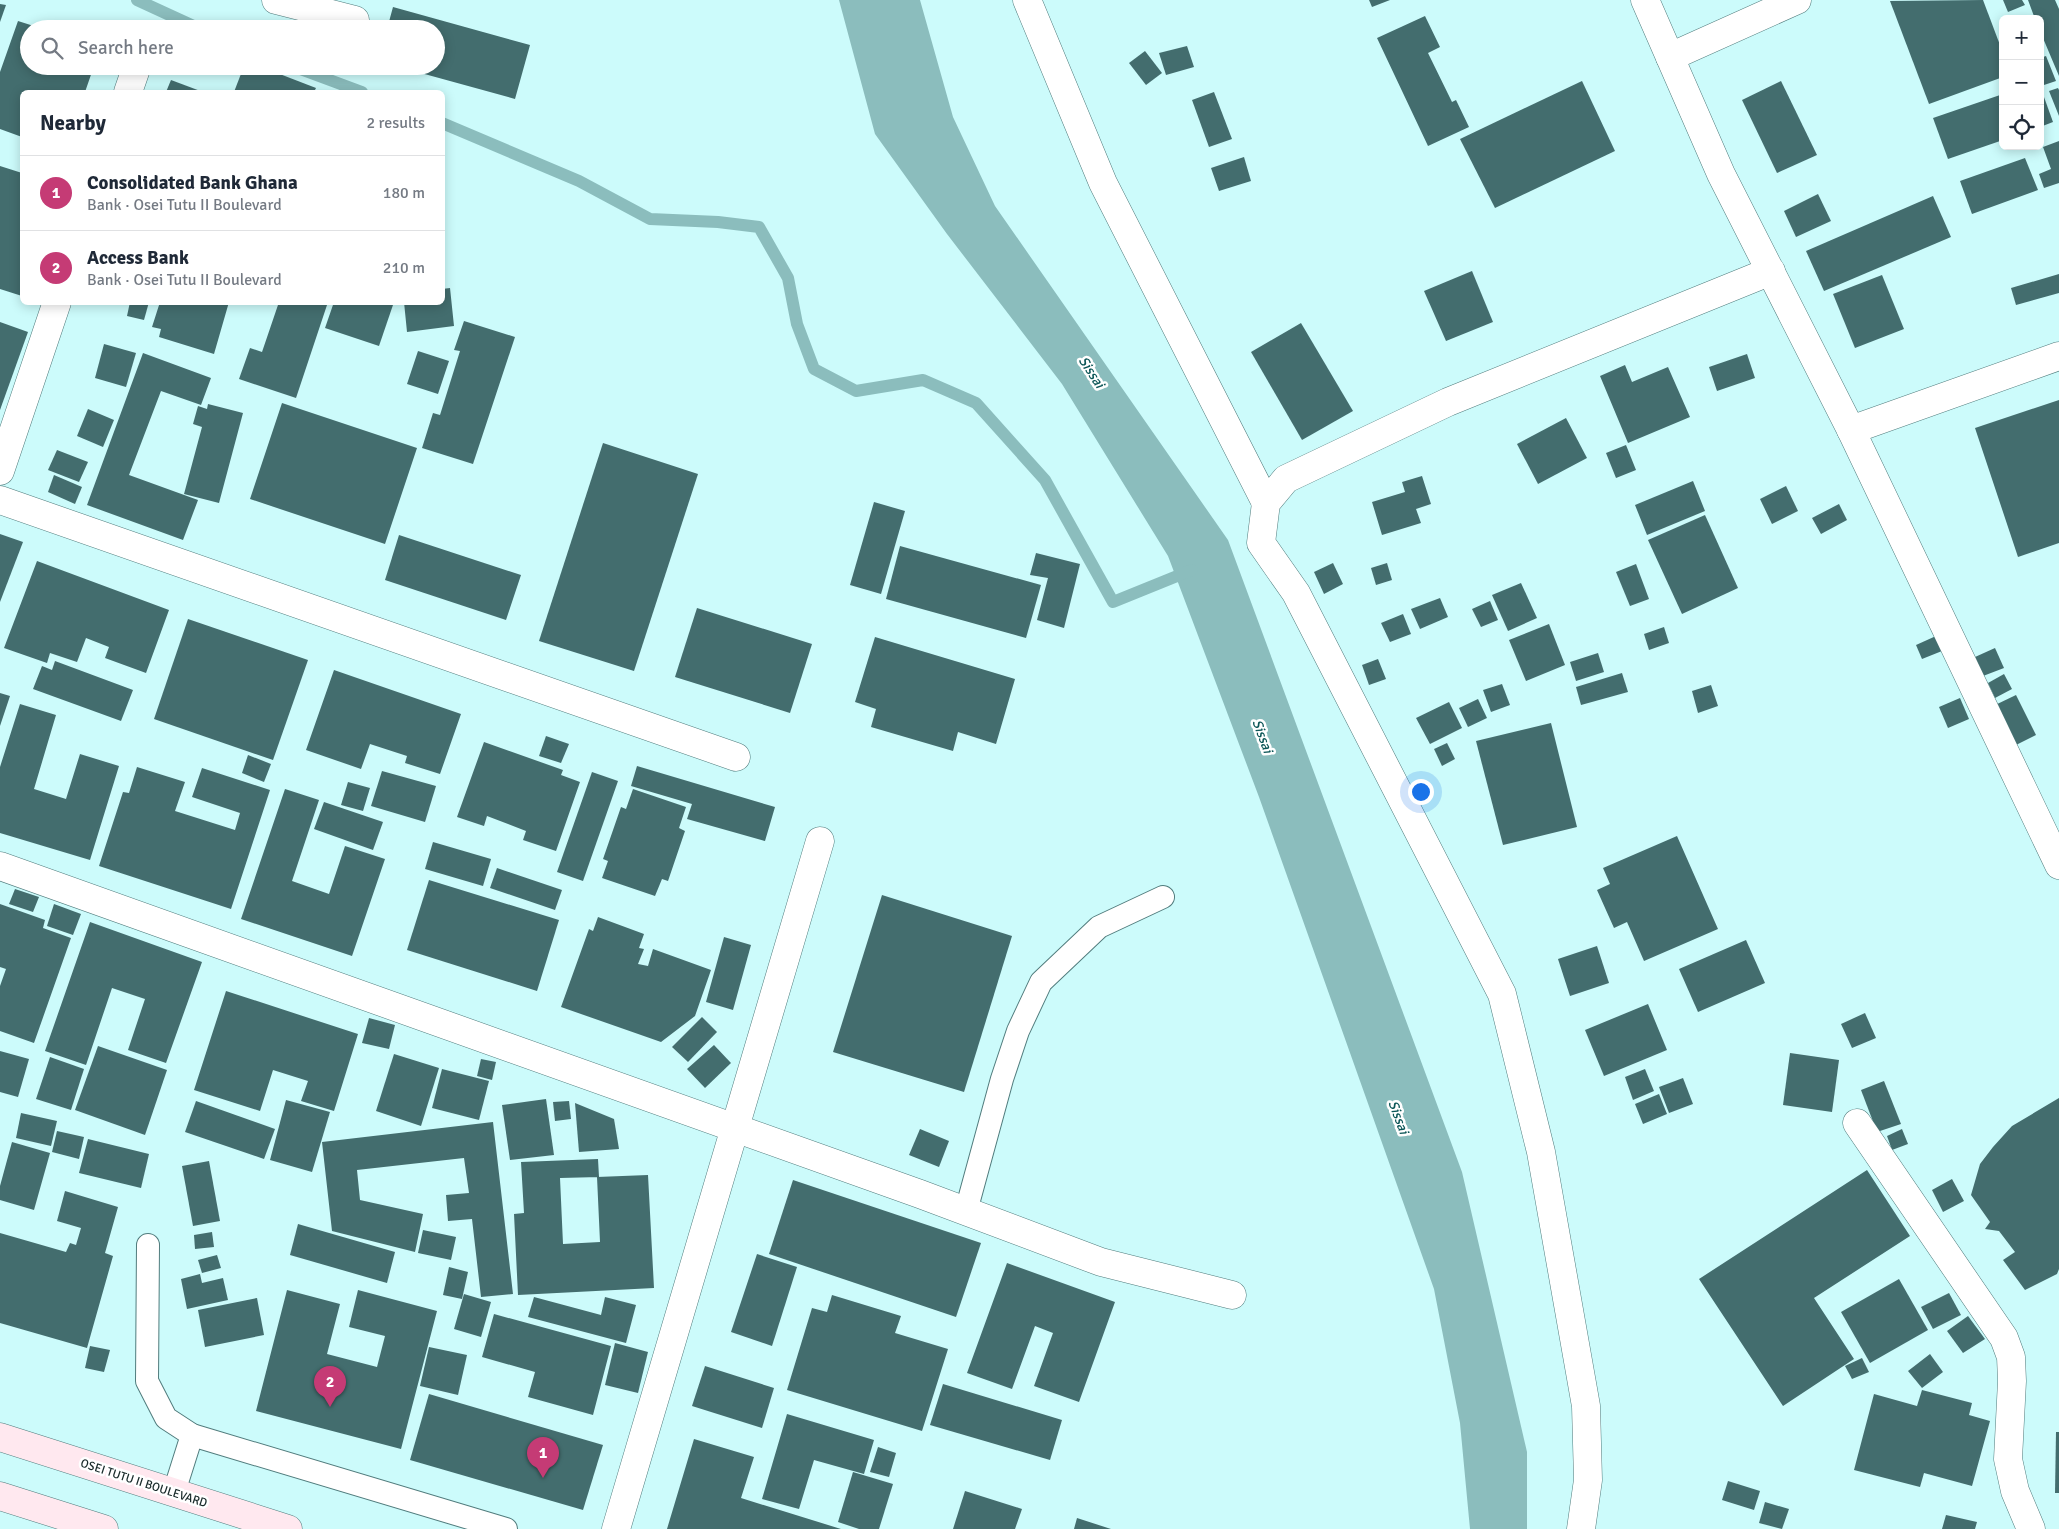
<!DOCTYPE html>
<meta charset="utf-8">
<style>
body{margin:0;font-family:Signika,sans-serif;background:#f6f6f7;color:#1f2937}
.controls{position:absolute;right:15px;top:15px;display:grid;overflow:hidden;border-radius:8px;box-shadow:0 2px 12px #0003}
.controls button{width:45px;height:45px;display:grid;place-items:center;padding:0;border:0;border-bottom:1px solid #e0e1e3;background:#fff;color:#1f2937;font:25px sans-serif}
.you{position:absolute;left:1420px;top:791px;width:18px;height:18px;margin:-12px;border:4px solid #fff;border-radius:50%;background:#1a73e8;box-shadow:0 0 0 8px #1a73e833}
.badge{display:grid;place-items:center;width:32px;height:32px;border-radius:50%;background:#c53b75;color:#fff;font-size:16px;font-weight:700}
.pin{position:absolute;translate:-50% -41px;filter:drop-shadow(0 1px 2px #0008)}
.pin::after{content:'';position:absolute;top:26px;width:18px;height:15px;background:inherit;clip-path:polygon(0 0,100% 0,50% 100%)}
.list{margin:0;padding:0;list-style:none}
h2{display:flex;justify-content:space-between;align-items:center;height:65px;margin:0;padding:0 20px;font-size:21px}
h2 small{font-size:16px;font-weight:400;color:#747a83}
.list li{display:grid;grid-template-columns:32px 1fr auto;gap:15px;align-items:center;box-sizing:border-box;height:75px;padding:0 20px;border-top:1px solid #e0e1e3}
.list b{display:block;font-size:19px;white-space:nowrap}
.list p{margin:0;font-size:16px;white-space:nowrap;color:#747a83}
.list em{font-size:16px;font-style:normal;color:#747a83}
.icon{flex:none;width:28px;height:28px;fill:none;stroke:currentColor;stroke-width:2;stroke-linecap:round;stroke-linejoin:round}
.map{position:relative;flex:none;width:2059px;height:1529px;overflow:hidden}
.search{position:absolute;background:#fff;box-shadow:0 2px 12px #0003;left:20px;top:20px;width:425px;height:55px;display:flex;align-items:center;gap:12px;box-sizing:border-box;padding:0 18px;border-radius:28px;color:#747a83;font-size:19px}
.panel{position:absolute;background:#fff;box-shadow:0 2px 12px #0003;left:20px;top:90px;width:425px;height:215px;border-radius:8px}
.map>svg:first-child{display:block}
.water{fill:#8bbdbd}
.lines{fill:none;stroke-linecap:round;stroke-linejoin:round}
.stream{stroke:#8bbdbd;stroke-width:12}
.building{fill:#436d6e}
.service-casing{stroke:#517c7d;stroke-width:24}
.minor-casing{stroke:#517c7d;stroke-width:29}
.secondary-casing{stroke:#517c7d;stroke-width:29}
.service{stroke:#fff;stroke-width:22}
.minor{stroke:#fff;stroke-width:28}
.secondary{stroke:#ffe8ef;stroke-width:28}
.labels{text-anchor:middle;stroke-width:5;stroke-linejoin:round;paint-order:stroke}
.street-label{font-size:12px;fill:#182a2a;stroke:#fff}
.water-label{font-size:14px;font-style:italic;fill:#0c5657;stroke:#fff}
</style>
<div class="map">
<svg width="2059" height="1529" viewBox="0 0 2059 1529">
<rect width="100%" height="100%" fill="#ccfbfb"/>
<!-- water -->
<path class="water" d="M839,0H920L953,117L995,206L1228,540L1462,1172L1527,1452V1529H1470L1460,1423L1434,1289L1259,797L1168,556L1062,384L947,234L875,134Z"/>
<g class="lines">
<!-- stream -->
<g class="stream">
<path d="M137,0L200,29"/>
<path d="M292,66L362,92"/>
<path d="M442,123L579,181L650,219L718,222L759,227L788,278L797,324L814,369L856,391L923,380L976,403L1045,480L1113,602L1192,570"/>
</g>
</g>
<!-- building -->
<g class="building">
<path d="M1369,0H1390L1372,7Z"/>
<path d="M1983,0L2003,53V77L1929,104L1890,1Z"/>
<path d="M2003,0H2022L2025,5L2008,12Z"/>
<path d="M2028,0H2055L2059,9V76L2040,31V19H2035Z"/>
<path d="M0,4L6,5L0,22Z"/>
<path d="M393,7L530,45L515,99L399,67L436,66V29H387Z"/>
<path d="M1425,16L1440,47L1428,53L1452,102L1456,100L1469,127L1428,146L1377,38Z"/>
<path d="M18,21L40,28L29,29V66H94L85,92H22V137L0,129V72Z"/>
<path d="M1187,46L1194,67L1166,75L1159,53Z"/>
<path d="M1145,51L1162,73L1146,85L1129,63Z"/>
<path d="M2046,56L2056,81L2044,85L2040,75V58Z"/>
<path d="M244,66H259L316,88L314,92H234Z"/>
<path d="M171,80L203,92H166Z"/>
<path d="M1582,81L1615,151L1495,208L1460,139Z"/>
<path d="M1781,81L1817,155L1777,173L1742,100Z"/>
<path d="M2040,86L2053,122L2040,127Z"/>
<path d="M2058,88L2059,90V116L2049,91Z"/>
<path d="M1214,92L1232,139L1209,147L1192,100Z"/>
<path d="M2003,94V140L1948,159L1933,118Z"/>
<path d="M2059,141V183L2044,188L2039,174L2051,169L2043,147Z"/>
<path d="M1244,157L1251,181L1219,191L1211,168Z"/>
<path d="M2025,158L2038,190L1972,214L1960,181Z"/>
<path d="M0,166L22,173V296L0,289Z"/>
<path d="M1818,194L1831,221L1796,237L1784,211Z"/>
<path d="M1933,196L1951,237L1824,291L1806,251Z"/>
<path d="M1472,271L1493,322L1446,341L1424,291Z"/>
<path d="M2059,274V293L2016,305L2011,288Z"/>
<path d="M1882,275L1904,329L1855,348L1833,294Z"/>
<path d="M450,288L454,326L407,332L404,302H442V289Z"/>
<path d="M130,302H149L144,320L127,316Z"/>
<path d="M160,302H229L214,354L159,337L161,329L152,327Z"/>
<path d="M279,302H328L296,398L239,379L250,348L262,352Z"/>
<path d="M334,302H394L379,346L325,328Z"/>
<path d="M464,321L515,337L473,464L422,448L433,413L440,415L460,351L454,350Z"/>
<path d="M0,322L28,332L0,410Z"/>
<path d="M1301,323L1353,411L1302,440L1251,352Z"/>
<path d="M104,344L136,353L126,387L95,378Z"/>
<path d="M418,351L449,361L438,394L407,384Z"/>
<path d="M143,353L211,378L201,405L161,391L129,475L198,500L183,540L87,505Z"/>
<path d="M1747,354L1755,378L1717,391L1709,367Z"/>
<path d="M1625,365L1632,382L1668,367L1690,417L1628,443L1600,376Z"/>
<path d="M2059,400V543L2018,557L1975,428Z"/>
<path d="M282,403L417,448L385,544L250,499Z"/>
<path d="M208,404L243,413L219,503L184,494L202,427L193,424L198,406L207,409Z"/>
<path d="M88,409L114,420L103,447L77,436Z"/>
<path d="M1566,418L1587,458L1538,484L1517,444Z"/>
<path d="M603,443L698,474L634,671L539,641Z"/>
<path d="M1626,445L1636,470L1616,478L1606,453Z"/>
<path d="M57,450L88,462L79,482L48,470Z"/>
<path d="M54,475L82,487L75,504L48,492Z"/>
<path d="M1422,476L1431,504L1416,509L1421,523L1382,535L1372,502L1405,492L1402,482Z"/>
<path d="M1693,481L1705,511L1647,535L1635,505Z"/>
<path d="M1786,486L1798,511L1772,524L1760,499Z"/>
<path d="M874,502L905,511L881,594L850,585Z"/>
<path d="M1839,504L1847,520L1821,534L1812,518Z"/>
<path d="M1705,515L1738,588L1682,614L1648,540Z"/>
<path d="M0,534L23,542L0,602Z"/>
<path d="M399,535L521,575L506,620L385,580Z"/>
<path d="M900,546L1041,585L1026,638L886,599Z"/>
<path d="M1036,553L1080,564L1064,628L1037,620L1048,578L1030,575Z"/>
<path d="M37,561L169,610L146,673L105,658L109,647L86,638L77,662L50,653L47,663L4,648Z"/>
<path d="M1333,563L1343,584L1324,594L1314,572Z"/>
<path d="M1387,563L1392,580L1376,585L1371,568Z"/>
<path d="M1636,564L1649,599L1630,606L1616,572Z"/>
<path d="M1521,583L1537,618L1508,631L1492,595Z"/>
<path d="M1440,598L1448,617L1420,629L1411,609Z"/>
<path d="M1490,601L1498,620L1481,627L1472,609Z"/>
<path d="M697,608L812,644L790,713L675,677Z"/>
<path d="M1403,614L1411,634L1390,642L1381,623Z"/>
<path d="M188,619L308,660L273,760L154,719Z"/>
<path d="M1549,624L1565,665L1526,681L1509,640Z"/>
<path d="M1664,627L1669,643L1649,650L1644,634Z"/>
<path d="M1936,636L1942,651L1922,659L1916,645Z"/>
<path d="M875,637L1015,679L996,744L958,732L953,751L871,727L876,709L855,702Z"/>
<path d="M1995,648L2004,668L1983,676L1975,657Z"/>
<path d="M1598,653L1604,672L1576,681L1570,662Z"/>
<path d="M1378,659L1386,679L1369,685L1362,665Z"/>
<path d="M55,661L133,690L121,721L33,689L42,666L52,670Z"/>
<path d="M334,670L461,714L440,774L405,763L407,756L370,744L361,769L306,750Z"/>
<path d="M1622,673L1628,692L1581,705L1576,687Z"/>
<path d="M2004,674L2012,689L1995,698L1988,683Z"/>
<path d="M1502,684L1510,705L1491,712L1483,690Z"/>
<path d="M1711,685L1718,706L1698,713L1692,691Z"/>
<path d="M0,693L10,696L0,726Z"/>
<path d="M2016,695L2036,735L2010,748L1991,707Z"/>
<path d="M1960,698L1969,719L1948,728L1939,707Z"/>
<path d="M1478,699L1487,718L1468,727L1459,708Z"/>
<path d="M1449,702L1462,728L1430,744L1416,718Z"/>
<path d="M20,704L56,715L34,789L66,799L80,754L119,766L90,860L0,833V767Z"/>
<path d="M1551,723L1577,827L1503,845L1476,741Z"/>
<path d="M546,736L569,744L561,763L539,756Z"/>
<path d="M484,742L563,770L561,775L580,782L556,851L523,840L526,831L487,816L484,826L457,817Z"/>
<path d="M1447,743L1455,759L1442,766L1434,749Z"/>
<path d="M248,755L271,764L264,782L242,773Z"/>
<path d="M637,766L775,807L765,841L687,819L692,804L631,786Z"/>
<path d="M137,767L185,782L175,811L235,830L240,813L192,797L202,768L270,790L231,909L99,866L123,792L129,793Z"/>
<path d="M382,771L436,786L425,822L371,806Z"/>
<path d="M592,772L618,781L583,881L557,872Z"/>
<path d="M348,782L370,788L363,811L341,805Z"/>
<path d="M285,789L319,800L292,881L329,894L345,846L385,859L352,956L241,919Z"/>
<path d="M633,789L686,807L679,828L685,831L668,881L662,879L655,896L602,878L608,861L603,859L621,807L626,809Z"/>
<path d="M324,802L383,822L373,850L314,829Z"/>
<path d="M1677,836L1718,929L1644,961L1627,922L1614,928L1597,890L1610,884L1603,868Z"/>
<path d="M433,842L491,859L483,886L425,869Z"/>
<path d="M497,868L562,890L555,910L490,888Z"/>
<path d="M429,880L559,920L537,991L407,950Z"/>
<path d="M15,889L39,897L33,912L9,904Z"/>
<path d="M882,895L1012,936L964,1092L833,1052Z"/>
<path d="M0,904L45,920L43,928L71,938L34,1043L0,1031V986L6,969L0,967Z"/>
<path d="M54,904L81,914L73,935L47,926Z"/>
<path d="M598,917L644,934L639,948L644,949L638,964L648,966L653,949L711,970L695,1016L661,1042L561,1007L589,929L593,931Z"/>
<path d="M90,922L202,962L166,1063L128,1050L145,999L112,988L86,1065L45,1051Z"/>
<path d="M724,937L751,945L733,1010L706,1002Z"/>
<path d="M1746,940L1765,983L1698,1012L1679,969Z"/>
<path d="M1597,946L1609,983L1570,996L1558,959Z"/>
<path d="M226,991L358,1034L334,1111L301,1101L308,1081L273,1070L260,1111L194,1090Z"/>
<path d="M1648,1004L1667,1050L1604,1076L1585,1030Z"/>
<path d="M1865,1013L1876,1038L1852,1048L1841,1024Z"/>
<path d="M702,1017L717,1032L688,1062L672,1047Z"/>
<path d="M369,1018L395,1025L389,1049L362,1043Z"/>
<path d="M714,1045L731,1063L705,1088L687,1069Z"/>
<path d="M98,1046L167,1070L145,1135L75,1110Z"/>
<path d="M0,1051L29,1059L18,1097L0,1092Z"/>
<path d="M1790,1053L1839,1060L1832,1112L1783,1105Z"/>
<path d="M394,1054L439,1068L421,1126L376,1111Z"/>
<path d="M50,1057L84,1069L71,1110L36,1099Z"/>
<path d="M481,1059L496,1062L492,1080L477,1076Z"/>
<path d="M442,1069L489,1081L479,1120L432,1108Z"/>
<path d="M1645,1069L1654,1091L1633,1100L1625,1077Z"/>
<path d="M1683,1078L1693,1104L1669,1113L1659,1087Z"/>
<path d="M1884,1081L1901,1124L1877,1132L1861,1090Z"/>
<path d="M1659,1094L1667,1114L1643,1124L1635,1104Z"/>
<path d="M2059,1098V1269L2057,1274L2025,1290L2003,1260L2015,1252L1999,1231L1985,1229L1990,1222L1971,1195L1980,1164L1993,1147L2012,1126Z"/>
<path d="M546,1099L554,1155L510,1160L502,1105Z"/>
<path d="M286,1100L330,1112L312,1172L270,1160Z"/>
<path d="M196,1101L275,1129L264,1159L185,1132Z"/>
<path d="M569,1101L571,1119L555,1121L553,1102Z"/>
<path d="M575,1103L614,1119L619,1149L579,1152Z"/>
<path d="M21,1113L57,1121L51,1146L16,1138Z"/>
<path d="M493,1122L513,1294L481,1297L472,1219L448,1221L446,1195L469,1193L464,1158L357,1170L360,1200L423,1214L415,1252L332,1231L322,1142Z"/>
<path d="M920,1129L949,1141L939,1167L909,1155Z"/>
<path d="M1902,1129L1908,1144L1892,1150L1887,1136Z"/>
<path d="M57,1131L84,1137L79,1159L52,1152Z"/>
<path d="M88,1139L149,1154L141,1188L79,1173Z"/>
<path d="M12,1142L50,1153L34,1210L0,1200V1186Z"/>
<path d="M598,1159L599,1177L560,1178L563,1244L600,1242L597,1177L648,1175L654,1288L518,1295L514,1214L524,1213L521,1162Z"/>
<path d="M209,1161L220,1221L193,1226L182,1166Z"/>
<path d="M1867,1170L1910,1236L1814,1298L1854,1359L1783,1406L1699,1279Z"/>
<path d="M1952,1179L1964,1201L1943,1212L1932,1190Z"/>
<path d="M793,1180L981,1243L956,1317L769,1254Z"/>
<path d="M65,1191L118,1207L105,1253L113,1256L87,1348L0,1323V1233L66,1252L70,1243L76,1245L81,1228L57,1221Z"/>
<path d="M298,1224L395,1252L387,1283L290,1255Z"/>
<path d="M423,1230L456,1237L451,1260L418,1253Z"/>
<path d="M212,1232L214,1247L195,1249L194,1235Z"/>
<path d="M757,1254L797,1267L772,1346L731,1332Z"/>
<path d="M217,1255L221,1268L202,1273L198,1260Z"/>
<path d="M1007,1263L1115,1302L1079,1402L1034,1386L1053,1333L1035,1326L1012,1389L967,1373Z"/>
<path d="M449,1267L468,1272L462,1299L443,1295Z"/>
<path d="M200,1274L202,1283L223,1278L228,1300L187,1309L181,1279Z"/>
<path d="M1899,1279L1928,1330L1870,1363L1841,1312Z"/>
<path d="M287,1290L340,1304L327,1354L377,1367L385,1336L349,1327L358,1290L437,1311L401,1449L256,1411Z"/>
<path d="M1949,1293L1961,1315L1933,1329L1921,1307Z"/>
<path d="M464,1294L491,1302L481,1337L454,1329Z"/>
<path d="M832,1295L901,1316L895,1333L948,1349L922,1431L787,1390L812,1308L827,1312Z"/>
<path d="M534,1297L601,1315L605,1297L636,1305L626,1343L528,1317Z"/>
<path d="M257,1298L264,1335L205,1347L198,1310Z"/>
<path d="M494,1314L611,1346L593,1415L528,1397L535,1372L482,1357Z"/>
<path d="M1968,1316L1985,1339L1963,1353L1947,1331Z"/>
<path d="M615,1343L648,1352L638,1393L605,1385Z"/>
<path d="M90,1346L110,1350L104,1372L85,1368Z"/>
<path d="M429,1347L467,1355L458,1395L420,1386Z"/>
<path d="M1930,1354L1943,1372L1922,1388L1908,1371Z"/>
<path d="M1862,1358L1869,1372L1852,1379L1845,1366Z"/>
<path d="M705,1366L774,1388L762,1428L692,1406Z"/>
<path d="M943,1384L1062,1420L1050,1460L930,1425Z"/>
<path d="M1922,1390L1972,1403L1969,1415L1990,1421L1972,1486L1924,1473L1920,1487L1854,1470L1874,1394L1917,1406Z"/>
<path d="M429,1394L603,1445L583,1510L410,1460Z"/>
<path d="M787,1414L874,1440L864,1474L814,1460L799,1509L762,1499Z"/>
<path d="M2056,1432H2059V1493H2055Z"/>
<path d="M694,1439L754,1457L741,1498L841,1529H667Z"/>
<path d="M878,1447L896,1453L889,1477L870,1472Z"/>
<path d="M853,1472L893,1484L879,1529H859L838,1522Z"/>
<path d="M1728,1481L1760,1491L1754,1510L1722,1500Z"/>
<path d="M965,1491L1022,1509L1015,1529H953Z"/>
<path d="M1765,1502L1789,1509L1782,1529L1759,1523Z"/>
<path d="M1946,1515L1977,1522L1975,1529H1942Z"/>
<path d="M1077,1518L1111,1529H1074Z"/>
</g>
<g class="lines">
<!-- service casing -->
<g class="service-casing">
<g id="service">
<path d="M966,1211L1002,1079L1018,1031L1041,982L1099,927L1163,897"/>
<path d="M148,1245L147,1381L166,1418L192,1435L506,1529"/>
<path d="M174,1492L192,1435"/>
</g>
</g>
<!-- minor casing -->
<g class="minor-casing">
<g id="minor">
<path d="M276,0L355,20"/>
<path d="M1027,0L1103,183L1266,503"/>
<path d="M1645,0L1721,174L1851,430L2059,865"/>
<path d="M1670,57L1797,0"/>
<path d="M128,92L137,66"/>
<path d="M1851,430L2059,356"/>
<path d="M0,471L57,302"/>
<path d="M0,500L736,757"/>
<path d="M0,866L920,1194L1101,1262L1232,1295"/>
<path d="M1857,1123L2004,1338L2011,1357L2012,1381L2008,1459L2015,1491L2031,1529"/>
<path d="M616,1529L820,841"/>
<path d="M1581,1529L1588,1480L1586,1406L1541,1152L1502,994L1296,593L1261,543L1266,503L1286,479L1448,402L1771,271"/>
</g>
</g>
<!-- secondary casing -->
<g class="secondary-casing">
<g id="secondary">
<path d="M0,1437L288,1529"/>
<path d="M0,1496L104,1529"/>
</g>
</g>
<!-- service -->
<use href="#service" class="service"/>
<!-- minor -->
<use href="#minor" class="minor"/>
<!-- secondary -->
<use href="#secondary" class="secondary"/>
</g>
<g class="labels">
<!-- street labels -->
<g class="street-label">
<text transform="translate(144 1483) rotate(18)" y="4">OSEI TUTU II BOULEVARD</text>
</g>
<!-- water labels -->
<g class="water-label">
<text transform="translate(1092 372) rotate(57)" y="5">Sissai</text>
<text transform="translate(1263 736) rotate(70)" y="5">Sissai</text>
<text transform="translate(1399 1117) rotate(70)" y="5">Sissai</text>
</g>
</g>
</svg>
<div class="controls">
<button>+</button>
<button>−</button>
<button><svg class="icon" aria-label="locate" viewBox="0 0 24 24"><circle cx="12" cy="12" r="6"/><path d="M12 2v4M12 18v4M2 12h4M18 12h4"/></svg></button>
</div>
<div class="you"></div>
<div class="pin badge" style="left:543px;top:1478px">1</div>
<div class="pin badge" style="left:330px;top:1407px">2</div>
<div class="search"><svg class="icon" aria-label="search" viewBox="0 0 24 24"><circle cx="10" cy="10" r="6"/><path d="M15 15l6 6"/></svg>Search here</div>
<section class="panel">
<h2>Nearby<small>2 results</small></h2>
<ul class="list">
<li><span class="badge">1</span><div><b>Consolidated Bank Ghana</b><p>Bank · Osei Tutu II Boulevard</p></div><em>180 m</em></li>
<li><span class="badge">2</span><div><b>Access Bank</b><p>Bank · Osei Tutu II Boulevard</p></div><em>210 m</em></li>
</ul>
</section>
</div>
